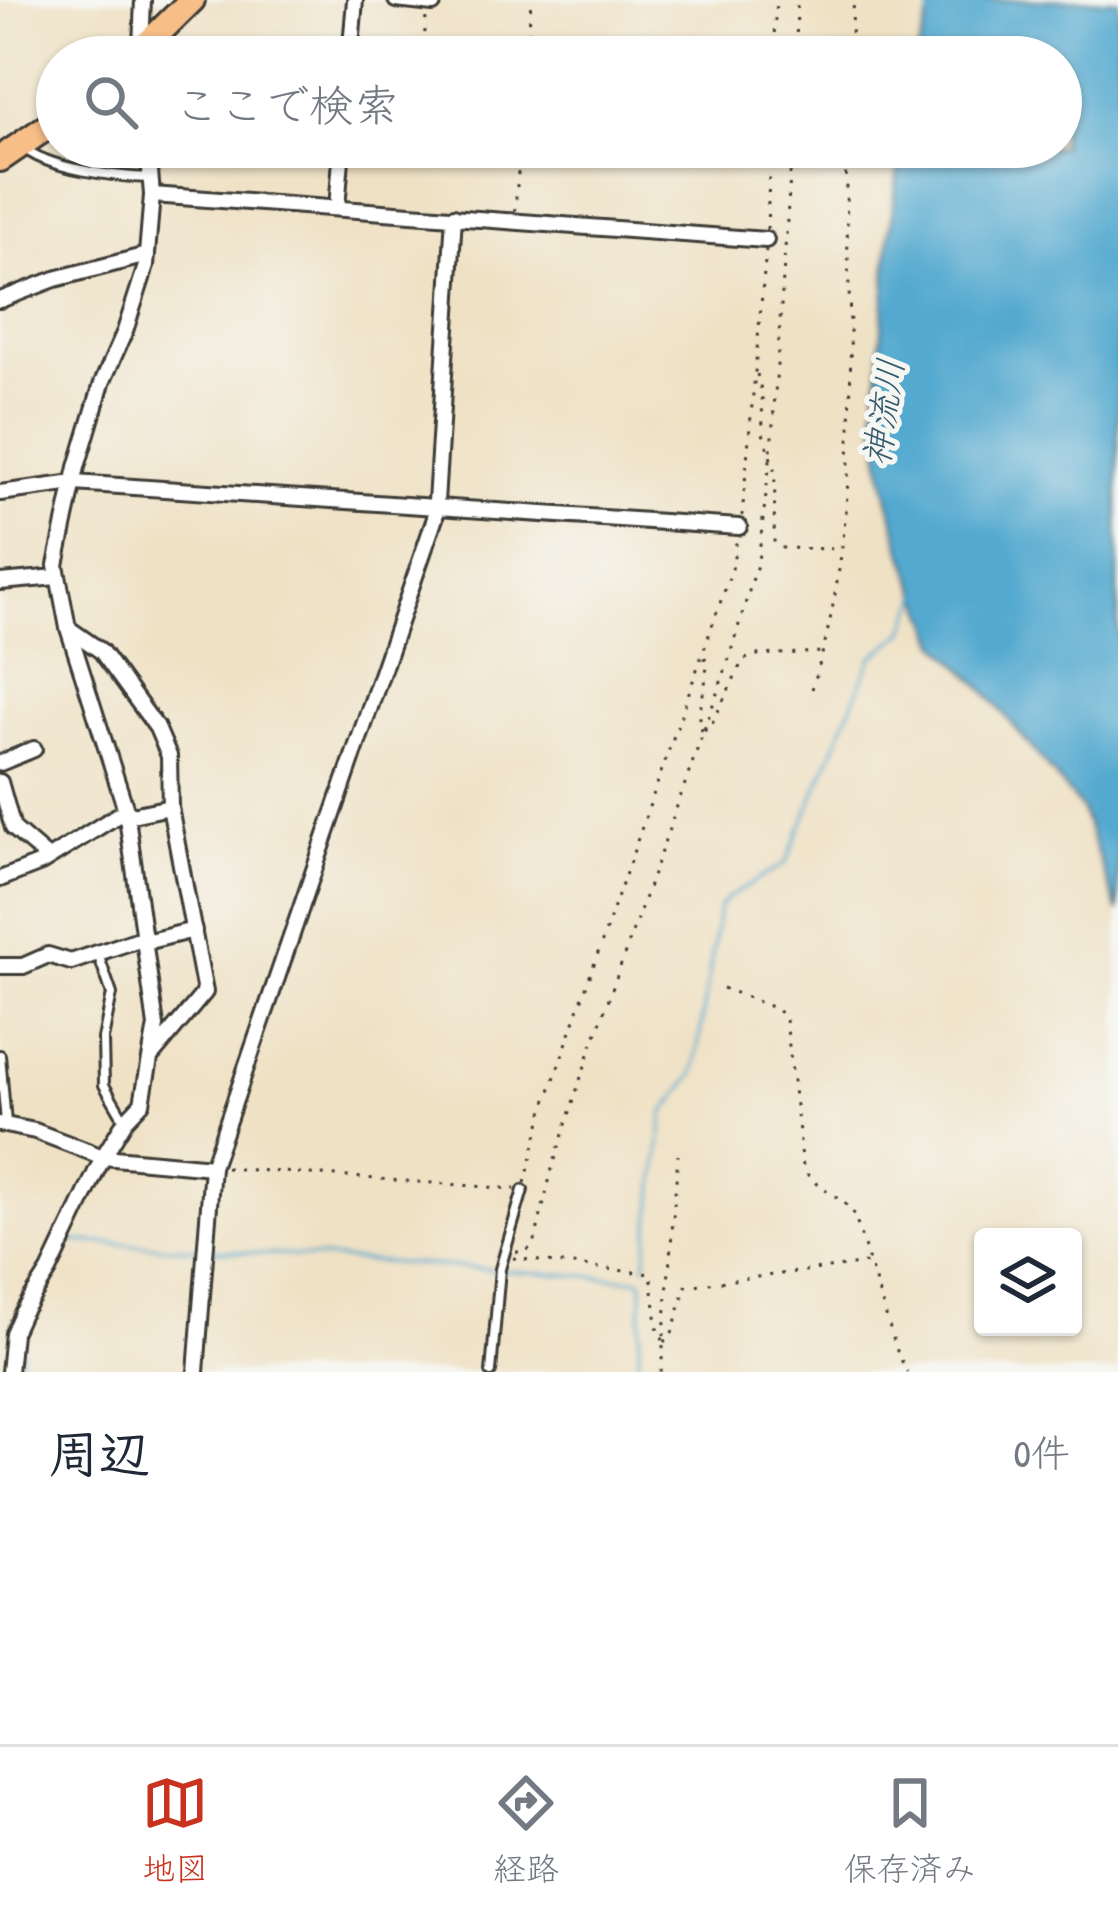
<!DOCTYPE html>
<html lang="ja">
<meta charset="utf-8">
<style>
body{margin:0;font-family:"Patrick Hand","Klee One",sans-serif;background:#f2f2f3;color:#1f2937}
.controls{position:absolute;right:36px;bottom:36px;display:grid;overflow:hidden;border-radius:12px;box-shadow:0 3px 9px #0004}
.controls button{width:108px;height:108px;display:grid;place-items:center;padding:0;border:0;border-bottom:3px solid #e0e1e3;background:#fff;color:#1f2937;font:60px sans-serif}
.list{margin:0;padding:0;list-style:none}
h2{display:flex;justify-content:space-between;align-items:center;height:156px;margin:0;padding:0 48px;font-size:51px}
h2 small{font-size:39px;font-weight:400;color:#747a83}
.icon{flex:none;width:66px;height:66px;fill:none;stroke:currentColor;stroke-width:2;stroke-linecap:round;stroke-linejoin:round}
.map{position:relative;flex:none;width:1118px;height:1372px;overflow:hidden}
.search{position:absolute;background:#fff;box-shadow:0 3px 9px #0004;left:36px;right:36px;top:36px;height:132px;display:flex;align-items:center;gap:30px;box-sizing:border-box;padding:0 42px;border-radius:66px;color:#747a83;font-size:45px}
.sheet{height:372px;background:#fff}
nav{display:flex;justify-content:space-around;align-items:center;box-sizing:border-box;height:168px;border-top:3px solid #e0e1e3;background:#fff;font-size:33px;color:#747a83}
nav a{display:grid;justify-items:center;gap:6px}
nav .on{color:#c8321e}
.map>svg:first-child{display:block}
.water{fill:#52a9cf;stroke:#376276;stroke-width:3}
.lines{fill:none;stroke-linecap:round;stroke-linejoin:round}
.stream{stroke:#52a9cf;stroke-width:3}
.service-casing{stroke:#3c3a35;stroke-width:14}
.minor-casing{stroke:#3c3a35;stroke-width:20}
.trunk-casing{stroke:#3c3a35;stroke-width:30}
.path{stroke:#3c3a35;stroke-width:3;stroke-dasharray:3 9;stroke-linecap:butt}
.service{stroke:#fff;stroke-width:8}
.minor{stroke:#fff;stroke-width:14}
.trunk{stroke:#f7be87;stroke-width:24}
.labels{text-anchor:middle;stroke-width:10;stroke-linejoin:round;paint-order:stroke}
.water-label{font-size:36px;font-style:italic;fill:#345b6d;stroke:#f6f6f2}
</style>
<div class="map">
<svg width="1118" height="1372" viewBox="0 0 1118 1372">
<rect width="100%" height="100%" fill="#f6f6f2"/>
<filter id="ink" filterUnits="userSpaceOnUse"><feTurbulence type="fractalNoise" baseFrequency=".00833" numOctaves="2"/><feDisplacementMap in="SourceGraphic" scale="24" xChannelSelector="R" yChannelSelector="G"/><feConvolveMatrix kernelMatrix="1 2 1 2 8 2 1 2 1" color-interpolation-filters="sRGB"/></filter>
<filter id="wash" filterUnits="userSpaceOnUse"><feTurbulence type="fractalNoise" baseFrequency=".004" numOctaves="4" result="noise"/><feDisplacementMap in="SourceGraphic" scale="48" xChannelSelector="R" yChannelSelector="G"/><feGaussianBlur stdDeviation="2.7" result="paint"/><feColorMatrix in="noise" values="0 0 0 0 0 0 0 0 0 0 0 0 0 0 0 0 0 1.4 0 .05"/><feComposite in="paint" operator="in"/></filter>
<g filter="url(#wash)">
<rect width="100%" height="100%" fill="#efe1c4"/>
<!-- water -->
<path class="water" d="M934,0H1118V912L1081,808L985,691L938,643L901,547L883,475L875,417L889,240L901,147H1061V57H916Z"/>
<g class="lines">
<!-- stream -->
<g class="stream">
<path d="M928,0L930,19"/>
<path d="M72,1241L200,1249"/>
<path d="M209,1250L643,1280L638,1372"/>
<path d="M59,1266L67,1248"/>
<path d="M645,1266L664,1113L694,1074L719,908L726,899L786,863L872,657L904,633L921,592"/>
<path d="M20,1372L23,1326"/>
</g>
</g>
</g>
<g filter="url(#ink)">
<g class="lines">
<!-- service casing -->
<g class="service-casing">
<g id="service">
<path d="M22,146C45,169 117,177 150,178"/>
<path d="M98,954L112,994L103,1039L104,1085L125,1121"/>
<path d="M0,1055L6,1123"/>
<path d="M491,1372L500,1269L523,1190"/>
</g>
</g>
<!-- minor casing -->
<g class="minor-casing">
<g id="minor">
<path d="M396,0L433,4"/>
<path d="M141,46L143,0"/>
<path d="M350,57L355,0"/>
<path d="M152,195L766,240"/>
<path d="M337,208L342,147"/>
<path d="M0,300L55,279L147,255"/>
<path d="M0,493L74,483L739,527"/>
<path d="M0,582L57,577"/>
<path d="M68,628L101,651L157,728L169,756L170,807L205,992L153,1054"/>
<path d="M0,763L34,749"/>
<path d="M0,782L13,828L48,858"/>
<path d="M127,816L170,807"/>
<path d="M0,879L41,863L126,810"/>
<path d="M145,942L194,930"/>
<path d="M0,966H23L48,955L71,962L145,937"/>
<path d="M0,1124L35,1131L103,1157L212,1167"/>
<path d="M9,1372L13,1333L22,1313L49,1271L103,1157L125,1121L142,1103L156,1026L126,810L68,628L56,565L77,467L102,383L125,331L146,266L152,195L148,147"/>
<path d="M196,1372L212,1167L435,518L454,216"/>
</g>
</g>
<!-- trunk casing -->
<g class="trunk-casing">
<g id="trunk">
<path d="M134,57L192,0"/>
<path d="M0,159L57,120"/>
</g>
</g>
<!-- path -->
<g class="path">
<path d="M423,57L426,17"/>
<path d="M527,57L531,0"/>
<path d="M773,57L776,0"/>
<path d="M796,57L797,0"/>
<path d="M849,57L854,0"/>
<path d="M515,211L520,147"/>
<path d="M767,229L770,147"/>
<path d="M757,374L762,394L763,433L775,472L774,543L782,548L840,549"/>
<path d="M742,516L766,250"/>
<path d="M812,689C867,515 848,327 845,147"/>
<path d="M702,731C694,706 713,679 704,654"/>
<path d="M704,731L712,724L743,660L756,655L824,652"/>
<path d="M723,988L777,1009L786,1020L803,1167C815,1191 840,1193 854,1214L897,1351L907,1372"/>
<path d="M226,1168L515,1189"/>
<path d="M525,1183L545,1105L732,569L737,537"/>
<path d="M516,1252H525L534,1245L552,1169L581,1077L726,668L758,561L771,452L792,147"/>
<path d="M513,1258L651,1274L658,1332L663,1340"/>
<path d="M664,1342L672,1333L686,1286L868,1263"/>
<path d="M661,1372L678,1155"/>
</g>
<!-- service -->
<use href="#service" class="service"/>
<!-- minor -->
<use href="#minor" class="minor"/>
<!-- trunk -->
<use href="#trunk" class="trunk"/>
</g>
</g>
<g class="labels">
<!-- water labels -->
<g class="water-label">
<text transform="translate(883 412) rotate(-82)" y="13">神流川</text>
</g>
</g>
</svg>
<div class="controls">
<button><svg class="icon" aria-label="layers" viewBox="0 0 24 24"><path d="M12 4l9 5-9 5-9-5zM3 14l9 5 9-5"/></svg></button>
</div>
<div class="search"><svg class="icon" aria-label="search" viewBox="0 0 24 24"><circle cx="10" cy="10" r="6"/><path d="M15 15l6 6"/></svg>ここで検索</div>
</div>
<section class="sheet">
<h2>周辺<small>0件</small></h2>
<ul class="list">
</ul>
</section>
<nav>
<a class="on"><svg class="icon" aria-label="map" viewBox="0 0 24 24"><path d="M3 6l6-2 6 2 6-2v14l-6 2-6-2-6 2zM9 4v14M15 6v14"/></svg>地図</a>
<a><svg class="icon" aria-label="directions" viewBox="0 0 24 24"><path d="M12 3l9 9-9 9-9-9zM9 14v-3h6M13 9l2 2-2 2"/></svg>経路</a>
<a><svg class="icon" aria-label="saved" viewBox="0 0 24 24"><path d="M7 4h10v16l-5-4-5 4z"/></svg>保存済み</a>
</nav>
